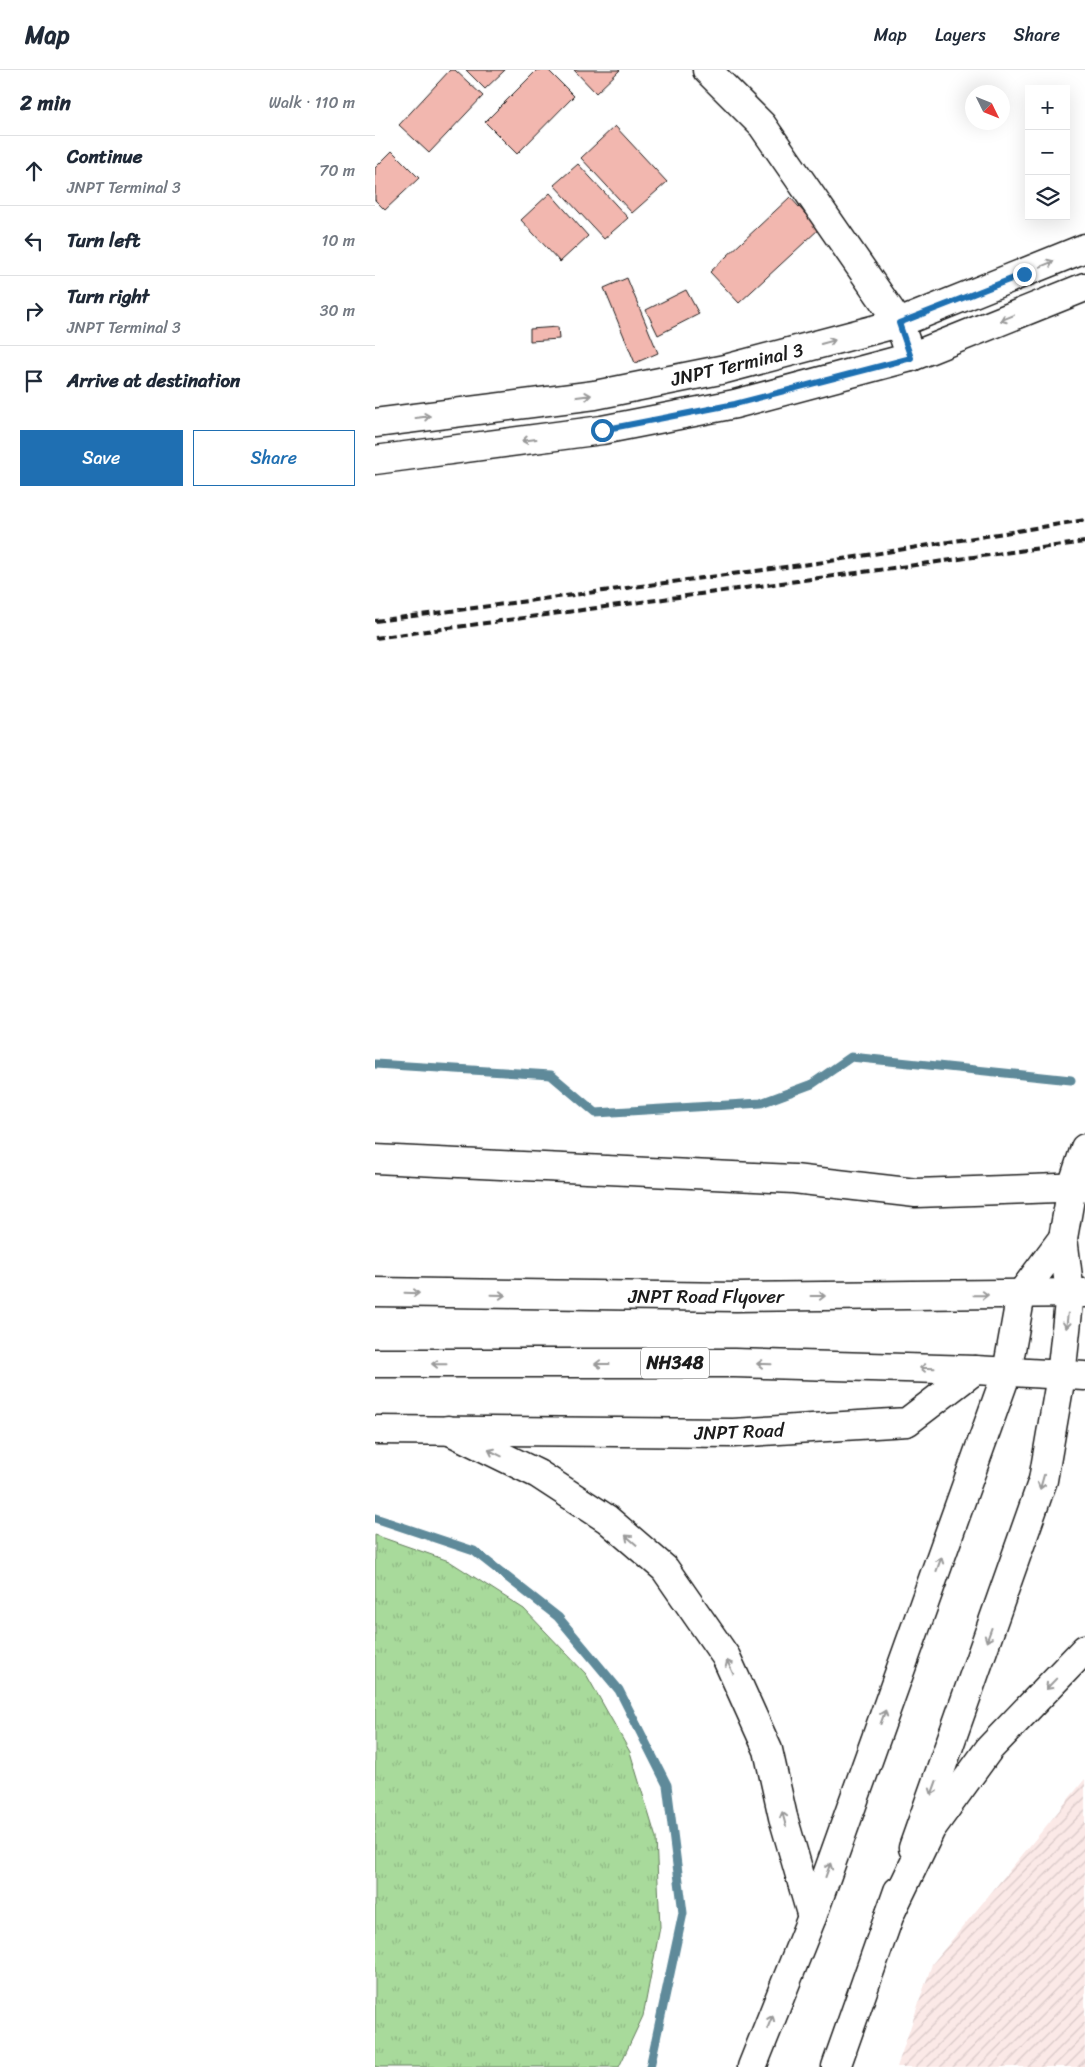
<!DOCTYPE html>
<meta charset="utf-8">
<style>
body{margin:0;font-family:Sriracha,sans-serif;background:#f2f2f3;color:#1f2937}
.controls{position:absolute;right:15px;top:15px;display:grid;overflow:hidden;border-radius:0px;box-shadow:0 5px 20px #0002}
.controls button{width:45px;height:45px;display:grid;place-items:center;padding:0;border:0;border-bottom:1px solid #e0e1e3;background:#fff;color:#1f2937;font:25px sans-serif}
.compass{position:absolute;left:590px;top:15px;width:45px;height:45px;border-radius:50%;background:#fff;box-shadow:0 5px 20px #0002;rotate:133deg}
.stop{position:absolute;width:15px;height:15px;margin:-11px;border:4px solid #1f6fb2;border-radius:50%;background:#fff}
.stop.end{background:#1f6fb2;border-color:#fff;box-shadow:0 1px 5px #0008}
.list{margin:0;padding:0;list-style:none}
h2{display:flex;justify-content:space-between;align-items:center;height:65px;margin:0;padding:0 20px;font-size:21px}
h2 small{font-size:16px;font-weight:400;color:#747a83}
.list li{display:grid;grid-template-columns:32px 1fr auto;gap:15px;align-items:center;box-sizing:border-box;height:70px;padding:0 20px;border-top:1px solid #e0e1e3}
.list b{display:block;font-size:19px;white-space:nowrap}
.list p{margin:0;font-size:16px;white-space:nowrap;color:#747a83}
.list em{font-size:16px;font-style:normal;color:#747a83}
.actions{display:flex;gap:10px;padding:15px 20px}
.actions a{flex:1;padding:11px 0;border:1px solid #1f6fb2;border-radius:0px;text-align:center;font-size:18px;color:#1f6fb2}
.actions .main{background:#1f6fb2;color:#fff}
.icon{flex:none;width:28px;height:28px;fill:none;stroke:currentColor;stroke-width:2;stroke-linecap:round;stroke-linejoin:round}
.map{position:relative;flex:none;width:710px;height:1997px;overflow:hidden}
header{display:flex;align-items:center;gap:30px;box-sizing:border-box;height:70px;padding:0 25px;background:#fff;border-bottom:1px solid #e0e1e3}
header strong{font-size:24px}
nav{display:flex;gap:28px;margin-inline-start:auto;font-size:18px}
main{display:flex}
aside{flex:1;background:#fff}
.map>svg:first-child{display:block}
.industrial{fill:url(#industrial-furrows)}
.grass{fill:url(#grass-tufts);stroke:#627b5c}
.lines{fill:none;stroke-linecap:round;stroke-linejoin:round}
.stream{stroke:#5f8a9a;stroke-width:9}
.building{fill:#f2b7af;stroke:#1c1c1c}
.minor-casing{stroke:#1c1c1c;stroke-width:31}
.tertiary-casing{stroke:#1c1c1c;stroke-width:31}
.primary-casing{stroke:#1c1c1c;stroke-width:31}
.trunk-casing{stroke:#1c1c1c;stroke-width:31}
.minor{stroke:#fff;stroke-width:28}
.tertiary{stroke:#fff;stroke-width:28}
.primary{stroke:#fff;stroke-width:28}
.trunk{stroke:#fff;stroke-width:28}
.rail{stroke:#1c1c1c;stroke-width:4;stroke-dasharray:8 4;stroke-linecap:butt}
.oneway{stroke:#999}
.route{stroke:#1f6fb2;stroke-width:6}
.labels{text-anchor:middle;stroke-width:5;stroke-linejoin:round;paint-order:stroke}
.shield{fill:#fff;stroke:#606060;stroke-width:1}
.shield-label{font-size:18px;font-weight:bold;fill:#1c1c1c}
.street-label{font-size:19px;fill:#1c1c1c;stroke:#fff}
</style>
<header>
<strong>Map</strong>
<nav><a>Map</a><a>Layers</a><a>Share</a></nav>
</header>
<main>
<aside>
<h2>2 min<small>Walk · 110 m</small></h2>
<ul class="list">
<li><svg class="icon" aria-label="ahead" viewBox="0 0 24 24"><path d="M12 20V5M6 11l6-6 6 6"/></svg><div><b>Continue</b><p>JNPT Terminal 3</p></div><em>70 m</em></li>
<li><svg class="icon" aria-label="left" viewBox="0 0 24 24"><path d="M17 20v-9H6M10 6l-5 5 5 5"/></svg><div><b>Turn left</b></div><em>10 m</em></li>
<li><svg class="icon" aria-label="right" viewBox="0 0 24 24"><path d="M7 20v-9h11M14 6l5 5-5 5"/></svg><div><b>Turn right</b><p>JNPT Terminal 3</p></div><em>30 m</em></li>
<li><svg class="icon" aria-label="arrive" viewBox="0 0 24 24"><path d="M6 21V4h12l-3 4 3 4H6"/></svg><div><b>Arrive at destination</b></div></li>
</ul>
<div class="actions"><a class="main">Save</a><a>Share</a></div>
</aside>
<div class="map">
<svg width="710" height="1997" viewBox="0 0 710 1997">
<defs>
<pattern id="industrial-furrows" width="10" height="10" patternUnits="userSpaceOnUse" patternTransform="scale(1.25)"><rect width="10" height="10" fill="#fbe9e7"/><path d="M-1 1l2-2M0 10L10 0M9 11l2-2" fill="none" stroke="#d7c7c6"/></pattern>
<pattern id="grass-tufts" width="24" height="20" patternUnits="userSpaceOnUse" patternTransform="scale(1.25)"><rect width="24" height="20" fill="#a8da9b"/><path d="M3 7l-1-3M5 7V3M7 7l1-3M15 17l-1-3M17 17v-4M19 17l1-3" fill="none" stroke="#90ba85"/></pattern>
</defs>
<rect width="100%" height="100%" fill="#fff"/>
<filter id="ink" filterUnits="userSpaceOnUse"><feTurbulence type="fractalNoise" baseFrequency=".02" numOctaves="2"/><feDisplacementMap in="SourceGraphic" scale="10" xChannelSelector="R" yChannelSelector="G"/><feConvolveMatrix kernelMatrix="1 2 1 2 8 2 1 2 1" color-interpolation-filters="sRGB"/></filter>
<g filter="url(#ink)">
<!-- industrial -->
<path class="industrial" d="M710,1709V1997H522L557,1894Z"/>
<!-- grass -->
<path class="grass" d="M0,1465L74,1491L149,1539L211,1604L255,1682L281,1768L285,1857L268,1946L244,1997H0Z"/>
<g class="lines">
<!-- stream -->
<g class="stream">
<path d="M0,994L176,1005L221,1043L386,1033L437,1014L476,987L696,1010"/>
<path d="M0,1448L99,1481L183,1547L244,1620L292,1715L308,1843L275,1997"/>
</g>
</g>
<!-- building -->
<g class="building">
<path d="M75,0H80L108,26L54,83L24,55Z"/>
<path d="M91,0H130L110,19Z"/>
<path d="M162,0H173L199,26L142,84L110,52Z"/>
<path d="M199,0H245L221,23Z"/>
<path d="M240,56L292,112L257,143L206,88Z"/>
<path d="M17,81L44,108L10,140L0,130V98Z"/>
<path d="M203,94L253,148L229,169L179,115Z"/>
<path d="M175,123L213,166L185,192L146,150Z"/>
<path d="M415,127L444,159L364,233L335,202Z"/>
<path d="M252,208L283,283L260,293L229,218Z"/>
<path d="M311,220L324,244L283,265L271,240Z"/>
<path d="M183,257L184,269L155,271V259Z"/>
</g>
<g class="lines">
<!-- minor casing -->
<g class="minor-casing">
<path id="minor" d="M332,0L387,55L524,253L536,287"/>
</g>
<!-- tertiary casing -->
<g class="tertiary-casing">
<g id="tertiary">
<path d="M0,1089L419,1109L541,1123L710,1117"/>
<path d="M538,1778L668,1410L686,1306L695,1223L688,1168L697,1117L710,1078"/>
<path d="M377,1997L437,1847L632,1302L646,1224L688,1168"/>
<path d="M461,1997L523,1821"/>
</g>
</g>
<!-- primary casing -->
<g class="primary-casing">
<g id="primary">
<path d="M0,353L220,325L350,299L524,253L710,178"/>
<path d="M0,390L227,360L360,334L536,287L710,217"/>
</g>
</g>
<!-- trunk casing -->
<g class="trunk-casing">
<g id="trunk">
<path d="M0,1222L361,1227L710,1223"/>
<path d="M0,1293H359L600,1300L710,1306"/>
<path d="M0,1360L358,1363L532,1352L600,1300"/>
<path d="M73,1360L163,1404L232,1449L290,1499L351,1587L393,1680L408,1747L437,1847"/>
<path d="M515,1844L556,1759L614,1679L710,1579"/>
</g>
</g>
<!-- minor -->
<use href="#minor" class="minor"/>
<!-- tertiary -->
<use href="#tertiary" class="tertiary"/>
<!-- primary -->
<use href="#primary" class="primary"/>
<!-- trunk -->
<use href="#trunk" class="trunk"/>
<!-- rail -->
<g class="rail">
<path d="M0,551L449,492L710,450"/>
<path d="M0,568L710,472"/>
</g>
</g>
<!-- one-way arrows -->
<defs><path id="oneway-shaft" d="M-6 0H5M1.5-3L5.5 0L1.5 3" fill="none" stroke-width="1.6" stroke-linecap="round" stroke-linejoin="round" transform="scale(1.25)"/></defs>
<g class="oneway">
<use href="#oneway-shaft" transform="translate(672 194) rotate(-23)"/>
<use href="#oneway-shaft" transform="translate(632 248) rotate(158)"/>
<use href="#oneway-shaft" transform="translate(453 272) rotate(-15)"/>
<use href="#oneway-shaft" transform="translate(209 326) rotate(-7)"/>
<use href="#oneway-shaft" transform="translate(48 347) rotate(-7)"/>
<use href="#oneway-shaft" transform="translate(154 370) rotate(173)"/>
<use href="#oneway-shaft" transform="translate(37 1223) rotate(2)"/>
<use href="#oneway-shaft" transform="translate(123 1225) rotate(1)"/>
<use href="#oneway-shaft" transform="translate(606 1225) rotate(-1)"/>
<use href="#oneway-shaft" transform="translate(443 1226)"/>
<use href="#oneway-shaft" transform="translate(692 1251) rotate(96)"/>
<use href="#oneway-shaft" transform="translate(64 1294) rotate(-179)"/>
<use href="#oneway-shaft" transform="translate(227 1294) rotate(180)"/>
<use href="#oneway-shaft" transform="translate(389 1294) rotate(-178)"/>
<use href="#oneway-shaft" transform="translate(552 1298) rotate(-178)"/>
<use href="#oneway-shaft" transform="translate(120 1383) rotate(-154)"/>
<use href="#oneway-shaft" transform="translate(667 1412) rotate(106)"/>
<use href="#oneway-shaft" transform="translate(256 1470) rotate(-139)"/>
<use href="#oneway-shaft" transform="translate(564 1494) rotate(-70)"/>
<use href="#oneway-shaft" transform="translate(614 1565) rotate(110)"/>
<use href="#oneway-shaft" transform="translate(355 1597) rotate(-115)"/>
<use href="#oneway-shaft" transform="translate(676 1614) rotate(134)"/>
<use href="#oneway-shaft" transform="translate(508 1647) rotate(-70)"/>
<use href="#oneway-shaft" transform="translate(559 1718) rotate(110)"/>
<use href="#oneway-shaft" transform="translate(409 1749) rotate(-105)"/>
<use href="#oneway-shaft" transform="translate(453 1800) rotate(-70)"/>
<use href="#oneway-shaft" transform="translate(395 1952) rotate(-68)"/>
</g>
</g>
<g class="lines" filter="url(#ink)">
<!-- route -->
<path class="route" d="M227,360L360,334L536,288L524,253L649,204"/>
</g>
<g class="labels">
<!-- shield labels -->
<rect class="shield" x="266" y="1277.5" width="68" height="31" rx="4"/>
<g class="shield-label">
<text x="300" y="1299">NH348</text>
</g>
<!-- street labels -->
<g class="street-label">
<text transform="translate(362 294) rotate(-13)" y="7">JNPT Terminal 3</text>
<text x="331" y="1233">JNPT Road Flyover</text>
<text transform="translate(364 1361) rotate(-2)" y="7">JNPT Road</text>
</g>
</g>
</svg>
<div class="controls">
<button>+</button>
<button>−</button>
<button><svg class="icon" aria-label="layers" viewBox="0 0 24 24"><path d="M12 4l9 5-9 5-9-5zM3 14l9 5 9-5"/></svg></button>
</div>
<svg class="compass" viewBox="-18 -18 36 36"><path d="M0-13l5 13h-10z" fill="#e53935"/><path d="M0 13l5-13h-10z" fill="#747a83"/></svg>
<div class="stop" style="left:227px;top:360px"></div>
<div class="stop end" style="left:649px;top:204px"></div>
</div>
</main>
